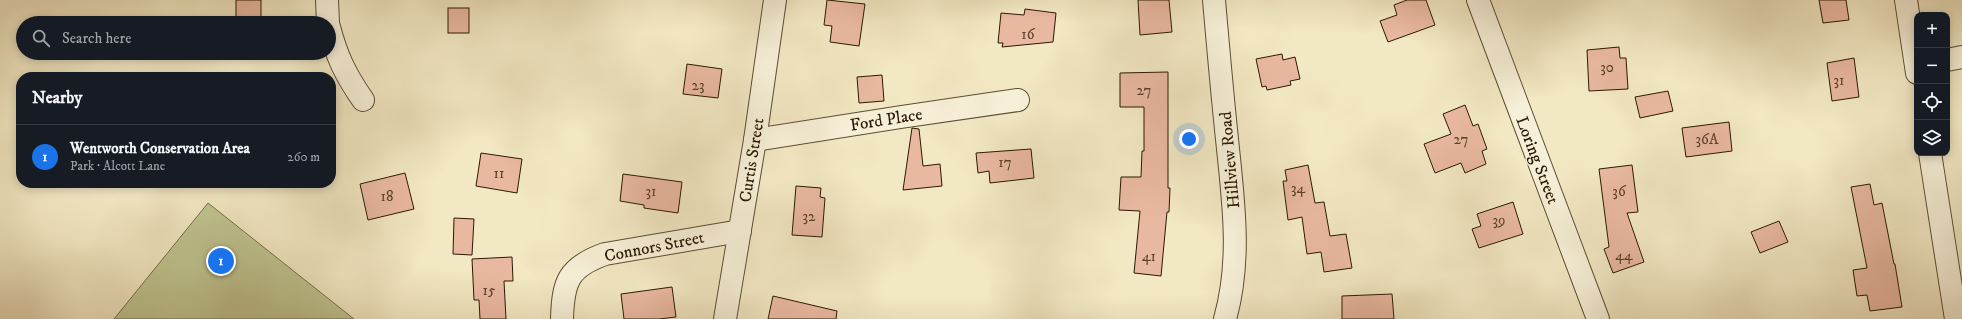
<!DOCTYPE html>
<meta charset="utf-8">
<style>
body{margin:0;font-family:"IM FELL DW Pica",serif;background:#242831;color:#f1f3f6}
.controls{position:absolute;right:12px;top:12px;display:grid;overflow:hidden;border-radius:8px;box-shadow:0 2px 10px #0003}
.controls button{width:36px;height:36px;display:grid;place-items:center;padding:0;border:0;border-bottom:1px solid #363941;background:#171b24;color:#f1f3f6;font:20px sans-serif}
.you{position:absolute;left:1189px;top:139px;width:14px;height:14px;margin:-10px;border:3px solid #fff;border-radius:50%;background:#1a73e8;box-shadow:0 0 0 6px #1a73e833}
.badge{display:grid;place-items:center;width:26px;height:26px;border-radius:50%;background:#1a73e8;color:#fff;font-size:13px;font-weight:700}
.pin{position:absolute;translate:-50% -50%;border:2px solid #fff;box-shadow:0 1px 4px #0006}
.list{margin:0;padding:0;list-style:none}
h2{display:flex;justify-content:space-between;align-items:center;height:52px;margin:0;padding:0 16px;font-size:17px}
h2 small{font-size:13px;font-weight:400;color:#9ea1a6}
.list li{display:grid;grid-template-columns:26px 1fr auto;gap:12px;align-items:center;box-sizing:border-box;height:64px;padding:0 16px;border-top:1px solid #363941}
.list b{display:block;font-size:15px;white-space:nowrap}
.list p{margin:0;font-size:13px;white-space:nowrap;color:#9ea1a6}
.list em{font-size:13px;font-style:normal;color:#9ea1a6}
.icon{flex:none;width:22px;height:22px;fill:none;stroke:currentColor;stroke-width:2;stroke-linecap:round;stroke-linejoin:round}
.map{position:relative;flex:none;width:1962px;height:319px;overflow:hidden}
.search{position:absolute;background:#171b24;box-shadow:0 2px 10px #0003;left:16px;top:16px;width:320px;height:44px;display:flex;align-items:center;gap:10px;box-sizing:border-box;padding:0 14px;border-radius:22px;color:#9ea1a6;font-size:15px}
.panel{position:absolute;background:#171b24;box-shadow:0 2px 10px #0003;left:16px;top:72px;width:320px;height:116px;border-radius:16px}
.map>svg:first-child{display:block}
.green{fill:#bfc490;stroke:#756e4a}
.building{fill:#e9b8a1;stroke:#2b1903}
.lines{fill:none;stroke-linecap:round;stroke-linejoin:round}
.minor-casing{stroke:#5d4d33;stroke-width:24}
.minor{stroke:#f7f0d8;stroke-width:22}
.labels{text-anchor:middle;stroke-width:3;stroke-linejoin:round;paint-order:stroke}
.number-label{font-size:15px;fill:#5a412a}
.street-label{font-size:17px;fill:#2b1903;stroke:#f7f0d8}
</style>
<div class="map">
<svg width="1962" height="319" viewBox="0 0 1962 319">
<rect width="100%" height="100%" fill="#f2e8c3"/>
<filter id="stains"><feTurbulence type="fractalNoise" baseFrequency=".005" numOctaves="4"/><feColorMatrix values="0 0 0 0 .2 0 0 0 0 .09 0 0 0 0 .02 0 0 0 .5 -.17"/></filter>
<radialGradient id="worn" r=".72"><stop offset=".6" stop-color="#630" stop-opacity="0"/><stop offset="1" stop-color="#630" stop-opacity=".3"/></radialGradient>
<!-- green -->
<path class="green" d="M208,203L354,319H114Z"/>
<!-- building -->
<g class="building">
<path d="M236,0H261V23H239V19H236Z"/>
<path d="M827,0L865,4L859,46L830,42L832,26L824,25Z"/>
<path d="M1138,0H1169L1172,32L1140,35Z"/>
<path d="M1407,0H1426L1435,25L1388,42L1380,21L1397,15L1394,5Z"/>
<path d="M1819,0H1846L1849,20L1823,23Z"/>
<rect x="448" y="8" width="21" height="25"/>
<path d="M1025,9L1056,13L1053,42L1002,47L1003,43H998L1001,13L1024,15Z"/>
<path d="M1619,47L1620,58H1626L1628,89L1589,91L1587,50Z"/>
<path d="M1282,54L1283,60L1295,57L1300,79L1290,81L1291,85L1267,90L1266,86L1262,87L1256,59Z"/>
<path d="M1854,58L1859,97L1832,101L1827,63Z"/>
<path d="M687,64L722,69L718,98L683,94Z"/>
<path d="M1168,72V188H1170L1169,212H1167L1161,276L1134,273L1140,211L1119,210L1121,177H1141L1142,151H1144V107H1120V73Z"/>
<path d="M882,75L884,101L859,103L857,77Z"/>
<path d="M1668,91L1673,111L1640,118L1635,97Z"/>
<path d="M1465,105L1473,126L1478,124L1487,149L1482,151L1486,164L1465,173L1461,163L1435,173L1424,144L1451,134L1443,114Z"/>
<path d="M1729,122L1732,151L1686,157L1682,128Z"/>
<path d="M912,128L919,129L923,166L940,164L942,186L903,190Z"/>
<path d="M1031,149L1034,178L990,183L989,171L978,173L976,153Z"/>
<path d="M481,153L522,159L517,193L476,186Z"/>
<path d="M1308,165L1315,203L1324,202L1330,236L1346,234L1352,268L1324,272L1321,252L1307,254L1302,217L1288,220L1283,181H1287L1285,170Z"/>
<path d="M1632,165L1638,212L1627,213L1644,262L1613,273L1604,249L1609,247L1599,169Z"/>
<path d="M405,173L414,209L368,220L360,184Z"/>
<path d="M623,174L682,182L678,213L644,208V205L620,201Z"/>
<path d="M1870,184L1874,205L1882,203L1894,264H1895L1902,307L1870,311L1867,295L1857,296L1853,270L1867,268L1851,187Z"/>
<path d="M796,186L821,188L820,197L825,198L822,237L792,235Z"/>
<path d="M1513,202L1523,234L1479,248L1472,229L1481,226L1477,214Z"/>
<path d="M454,218L474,219L472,255L453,254Z"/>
<path d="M1779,221L1788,242L1760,253L1751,232Z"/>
<path d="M512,257L513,281H504L506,319H480L479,300H474L472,259Z"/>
<path d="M672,287L676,317L659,319H624L621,294Z"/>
<path d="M1392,294L1394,319H1342V296Z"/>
<path d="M773,296L837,311L836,319H768Z"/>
</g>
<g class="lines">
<!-- minor casing -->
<g class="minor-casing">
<g id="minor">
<path d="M327,0L328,23"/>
<path d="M1214,0C1218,46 1222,92 1227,139C1233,199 1242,259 1225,319"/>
<path d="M1478,0L1598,319"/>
<path d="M1906,0L1917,73"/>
<path d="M329,27C337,57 345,74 363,100"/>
<path d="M1947,60L1962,57"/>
<path d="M755,140L901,117L1018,100"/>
<path d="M1930,153L1956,319"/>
<path d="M562,319C563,282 568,267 605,254L740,231"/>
<path d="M725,319L755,140L775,0"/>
</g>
</g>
<!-- minor -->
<use href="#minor" class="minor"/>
</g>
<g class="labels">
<!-- number labels -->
<g class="number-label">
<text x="1028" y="39">16</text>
<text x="1607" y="72">30</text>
<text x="1839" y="85">31</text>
<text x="698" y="90">23</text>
<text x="1144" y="95">27</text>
<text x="1461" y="144">27</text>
<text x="1707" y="144">36A</text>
<text x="1005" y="167">17</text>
<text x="499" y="178">11</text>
<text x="1298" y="193">34</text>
<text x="651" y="196">31</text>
<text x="1619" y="196">36</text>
<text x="387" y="201">18</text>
<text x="809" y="221">32</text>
<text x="1499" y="225">39</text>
<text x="1624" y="260">44</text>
<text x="1149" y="261">41</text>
<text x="489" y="295">15</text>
</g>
<!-- street labels -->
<g class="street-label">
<text transform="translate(886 119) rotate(-9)" y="6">Ford Place</text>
<text transform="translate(751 160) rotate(-81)" y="6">Curtis Street</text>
<text transform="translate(1229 160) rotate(-95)" y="6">Hillview Road</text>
<text transform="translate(1538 160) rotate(69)" y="6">Loring Street</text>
<text transform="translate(654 246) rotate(-11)" y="6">Connors Street</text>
</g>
</g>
<rect width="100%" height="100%" filter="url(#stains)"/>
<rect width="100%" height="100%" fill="url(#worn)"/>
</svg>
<div class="controls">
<button>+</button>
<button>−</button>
<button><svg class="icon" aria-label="locate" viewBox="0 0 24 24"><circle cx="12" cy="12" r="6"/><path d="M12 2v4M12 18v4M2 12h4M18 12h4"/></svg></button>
<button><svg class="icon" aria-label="layers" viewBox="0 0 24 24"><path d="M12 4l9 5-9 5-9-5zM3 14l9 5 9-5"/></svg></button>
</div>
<div class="you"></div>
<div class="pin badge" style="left:221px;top:261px">1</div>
<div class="search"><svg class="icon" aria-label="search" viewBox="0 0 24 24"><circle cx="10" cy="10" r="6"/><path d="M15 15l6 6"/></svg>Search here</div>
<section class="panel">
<h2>Nearby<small></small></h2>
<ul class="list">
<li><span class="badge">1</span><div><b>Wentworth Conservation Area</b><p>Park · Alcott Lane</p></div><em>260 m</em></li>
</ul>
</section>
</div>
